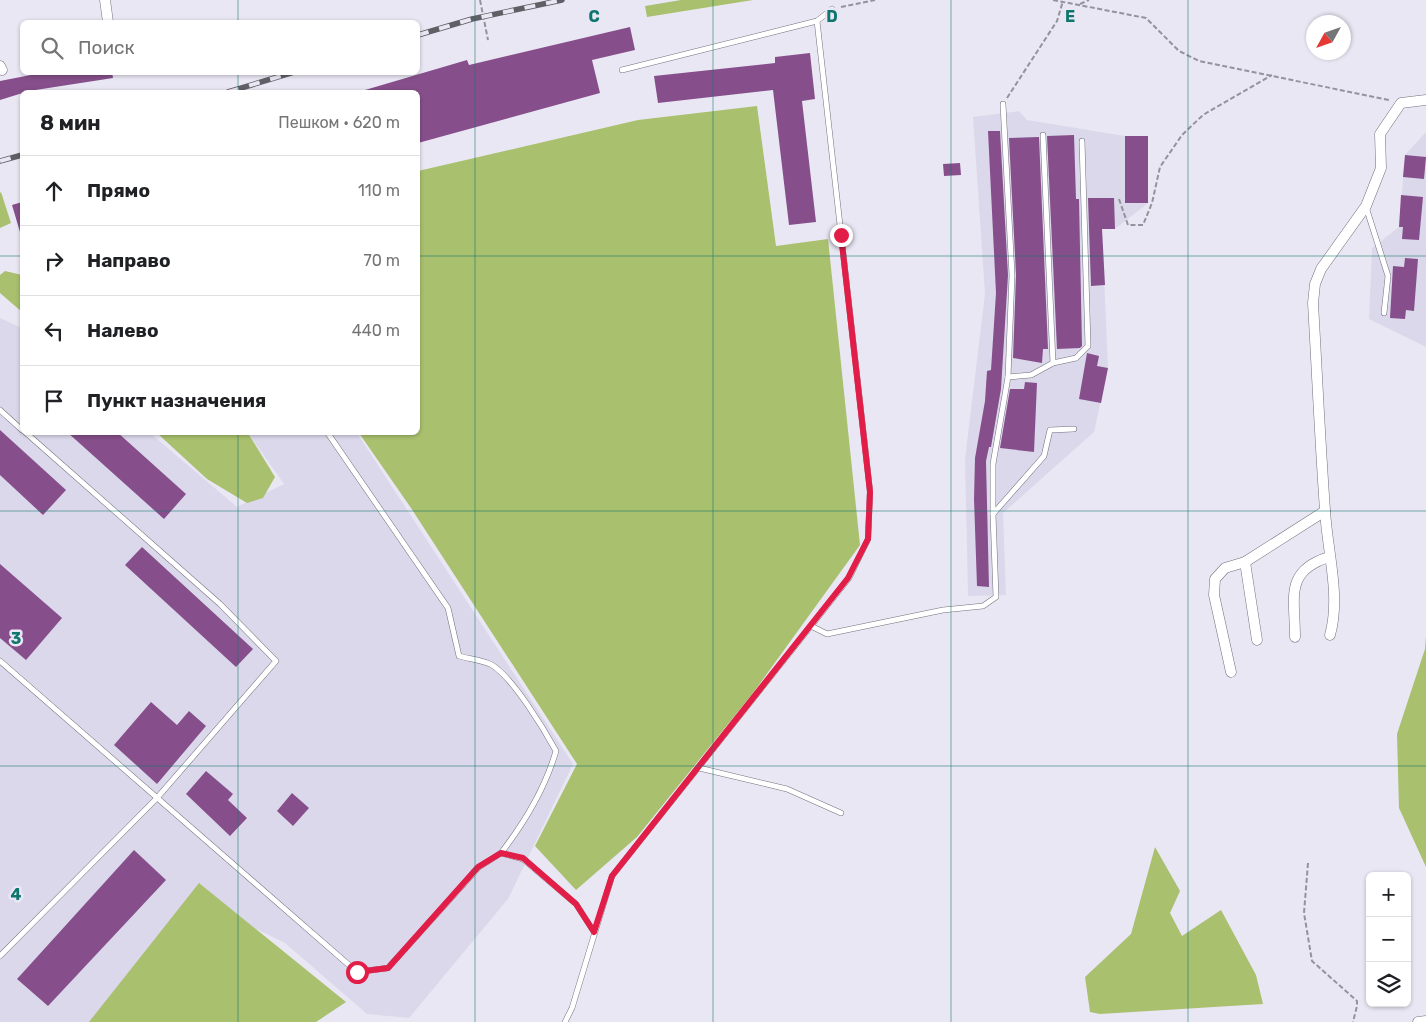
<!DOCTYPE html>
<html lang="ru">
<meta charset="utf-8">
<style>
body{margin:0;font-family:Rubik,sans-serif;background:#f2f2f2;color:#202124}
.controls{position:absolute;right:15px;bottom:15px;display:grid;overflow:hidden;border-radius:8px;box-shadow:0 1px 4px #0004}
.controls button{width:45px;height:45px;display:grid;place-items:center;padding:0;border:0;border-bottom:1px solid #e0e0e0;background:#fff;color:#202124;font:25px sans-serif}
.compass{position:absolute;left:1306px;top:15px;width:45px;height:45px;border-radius:50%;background:#fff;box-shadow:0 1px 4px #0004;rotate:230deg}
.stop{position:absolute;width:15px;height:15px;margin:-11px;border:4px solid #e11d48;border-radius:50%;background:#fff}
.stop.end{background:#e11d48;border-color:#fff;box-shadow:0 1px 5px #0008}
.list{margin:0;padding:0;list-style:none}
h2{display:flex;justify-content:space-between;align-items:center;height:65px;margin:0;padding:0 20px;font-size:21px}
h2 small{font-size:16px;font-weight:400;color:#757577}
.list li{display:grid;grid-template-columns:32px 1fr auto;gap:15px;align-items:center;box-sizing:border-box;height:70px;padding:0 20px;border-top:1px solid #e0e0e0}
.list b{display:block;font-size:19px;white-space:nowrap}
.list em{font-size:16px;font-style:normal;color:#757577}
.icon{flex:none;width:28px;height:28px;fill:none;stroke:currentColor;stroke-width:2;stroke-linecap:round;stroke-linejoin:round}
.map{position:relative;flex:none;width:1426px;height:1022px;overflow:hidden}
.search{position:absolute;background:#fff;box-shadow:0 1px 4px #0004;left:20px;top:20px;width:400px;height:55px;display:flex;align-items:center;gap:12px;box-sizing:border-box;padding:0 18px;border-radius:8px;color:#757577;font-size:19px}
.panel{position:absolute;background:#fff;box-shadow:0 1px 4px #0004;left:20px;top:90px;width:400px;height:345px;border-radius:8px}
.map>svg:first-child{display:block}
.built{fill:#dbd8eb}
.forest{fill:#a9c06e}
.building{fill:#864f8b}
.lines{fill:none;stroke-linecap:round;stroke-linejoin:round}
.service-casing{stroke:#72707b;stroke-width:6}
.minor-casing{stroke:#72707b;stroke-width:11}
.path{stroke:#94929c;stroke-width:2;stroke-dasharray:5 2.5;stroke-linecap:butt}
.service{stroke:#fff;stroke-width:5}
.minor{stroke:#fff;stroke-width:10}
.rail-casing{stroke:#605f66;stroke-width:5.5}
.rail{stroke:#eae7f4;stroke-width:4;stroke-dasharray:11;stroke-linecap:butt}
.route{stroke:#e11d48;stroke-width:6}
.grid{fill:none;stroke:#0f766e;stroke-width:1;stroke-opacity:0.55}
.grid-label{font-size:16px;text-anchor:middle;font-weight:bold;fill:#0f766e;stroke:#eae7f4;stroke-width:5;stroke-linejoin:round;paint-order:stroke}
</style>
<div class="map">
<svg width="1426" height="1022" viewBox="0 0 1426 1022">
<rect width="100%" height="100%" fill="#eae7f4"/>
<!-- built -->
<g class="built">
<path d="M1019,111L1027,120L1125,136H1148V203L1115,229H1102L1108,368L1094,432L1003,513L1006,595L968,596L965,459L985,294L973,117Z"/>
<path d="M1426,132V347L1369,319L1372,248L1399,227L1405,155Z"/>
<path d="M0,318L22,328V432L150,433L237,507L284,484L248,433H357L573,764L508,899L409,1018L367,1014L285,943L192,897L94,1022H0Z"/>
</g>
<!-- forest -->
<g class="forest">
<path d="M681,0H753L647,17L645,6Z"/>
<path d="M757,106L776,246L828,239L860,545L753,693L637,837L576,890L535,846L577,764L411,508L359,433L418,432V171L638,120Z"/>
<path d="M1,192L11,223L0,228V193Z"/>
<path d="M5,271L22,275V312L0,293V275Z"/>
<path d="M157,433H248L275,477L263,498L247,503L207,479Z"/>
<path d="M1426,636V867L1399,808L1397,734L1425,649Z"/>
<path d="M1155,847L1180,891L1170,913L1182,936L1221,910L1256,975L1263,1004L1100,1014L1090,1012L1085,977L1131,934Z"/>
<path d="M199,883L346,1002L316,1022H89Z"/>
</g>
<!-- building -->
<g class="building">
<path d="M630,27L635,50L592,60L600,93L418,143V92H365V90L467,60L469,65Z"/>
<path d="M810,53L815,99L802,101L816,222L789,225L773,90L658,103L654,76L775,63V57Z"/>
<path d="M46,72H112L113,78L29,91L0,100V81Z"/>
<path d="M988,131H1000L1008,275L1001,389L991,447H989L986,461L989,587L977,586L974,499L975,458L985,401L987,371L991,370L996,293Z"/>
<path d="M1074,135L1076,199H1079L1082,346L1080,348L1057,349L1047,136Z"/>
<rect x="1125" y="136" width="23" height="67"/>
<path d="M1039,137L1048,349H1043L1042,363L1013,358L1016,275L1009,138Z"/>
<path d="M1405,155L1426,157L1424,179L1403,177Z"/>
<path d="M960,163L961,175L944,176L943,164Z"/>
<path d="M1401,195L1423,197L1419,240L1402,239L1403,227H1399Z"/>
<path d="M1088,198H1114L1115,229H1102L1105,285L1091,286Z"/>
<path d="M22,202V232H20L12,205Z"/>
<path d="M1405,258L1418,259L1414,311L1406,310L1405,319L1390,318L1393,266L1404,267Z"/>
<path d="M1087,353L1099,356L1097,366L1108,368L1101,403L1079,399Z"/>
<path d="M1025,382L1037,383L1034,452L1000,448L1010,389H1024Z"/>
<path d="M0,430L66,490L43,515L0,475Z"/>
<path d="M67,432H117L186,494L164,519Z"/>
<path d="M142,547L253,649L236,667L125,565Z"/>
<path d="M0,564L62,618L26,660L0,638Z"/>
<path d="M151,702L177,725L189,711L206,726L157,784L114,745Z"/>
<path d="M206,771L233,794L228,800L247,818L230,836L186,794Z"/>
<path d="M292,793L309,808L293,826L277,811Z"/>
<path d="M134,850L166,880L48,1006L17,979Z"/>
</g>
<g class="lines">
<!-- service casing -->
<g class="service-casing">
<g id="service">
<path d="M622,70L817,21L832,9"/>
<path d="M1043,135L1053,363"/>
<path d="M1366,207L1388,276L1384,313"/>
<path d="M1008,377L1031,375L1053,363L1076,358L1088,346L1082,141"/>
<path d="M0,410L22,430"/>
<path d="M327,432L448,608L459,656C469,659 483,660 492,665C513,678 544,729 556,751C545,789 525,822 501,853"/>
<path d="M993,513V464L1008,377L1012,275L1003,104"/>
<path d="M811,626L849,578L868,539L870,491L817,21"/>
<path d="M0,661L357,972L388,968L479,867L501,853L523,859L576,904L594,932"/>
<path d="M699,768L787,789L841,813"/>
<path d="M0,956L157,798L276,661L220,604L25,432"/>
<path d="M565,1022L572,1008L612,876L811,626L827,634L943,610L983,606L996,597L993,514L1044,456L1050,430L1074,429"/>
</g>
</g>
<!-- minor casing -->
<g class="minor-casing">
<g id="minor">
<path d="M105,0L108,22"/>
<path d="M0,66L2,70"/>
<path d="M1245,562L1257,640"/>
<path d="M1330,635C1341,596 1327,550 1325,510C1320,441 1317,372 1313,303L1315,284L1321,269L1366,206L1381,168L1380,134L1401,103L1426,100"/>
<path d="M1295,637C1295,598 1284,571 1329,557"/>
<path d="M1231,672L1214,595L1215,579L1225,568L1245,562L1325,511"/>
<path d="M1418,1022L1426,1021"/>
</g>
</g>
<!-- path -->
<g class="path">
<path d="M480,0L488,40"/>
<path d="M1053,0L1146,18L1179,51L1199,61L1389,100"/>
<path d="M1080,4L1089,0"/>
<path d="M841,7L875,0"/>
<path d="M1007,98L1057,21L1063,1"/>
<path d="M1119,199L1128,225H1143L1152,203L1160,167L1182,135L1203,115L1272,75"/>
<path d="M1308,863L1304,913L1312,961L1357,1001V1006L1353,1022"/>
</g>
<!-- service -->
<use href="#service" class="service"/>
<!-- minor -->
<use href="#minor" class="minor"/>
<!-- rail casing -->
<g class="rail-casing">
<g id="rail">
<path d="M418,35L472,19L562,0"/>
<path d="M228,92L294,72"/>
<path d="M0,161L22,155"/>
</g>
</g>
<!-- rail -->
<use href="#rail" class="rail"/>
</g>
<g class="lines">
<!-- route -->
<path class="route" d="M357,972L388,968L478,867L501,853L523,858L576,904L594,932L612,876L848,578L868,539L870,492L841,235"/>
</g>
<!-- grid -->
<path class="grid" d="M238,0V22M475,0V1022M713,0V1022M951,0V1022M1188,0V1022M238,72V92M0,256H22M418,256H1426M238,432V1022M0,511H1426M0,766H1426"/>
<g class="grid-label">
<text x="594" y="22">C</text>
<text x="832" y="22">D</text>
<text x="1070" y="22">E</text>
<text x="16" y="644">3</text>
<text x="16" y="900">4</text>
</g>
</svg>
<div class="controls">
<button>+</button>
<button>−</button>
<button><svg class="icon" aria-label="layers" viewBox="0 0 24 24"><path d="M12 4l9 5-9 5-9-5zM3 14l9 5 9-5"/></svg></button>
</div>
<svg class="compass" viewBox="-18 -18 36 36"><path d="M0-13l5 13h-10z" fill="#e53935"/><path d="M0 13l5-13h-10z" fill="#757577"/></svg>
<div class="stop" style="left:357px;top:972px"></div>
<div class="stop end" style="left:841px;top:235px"></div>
<div class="search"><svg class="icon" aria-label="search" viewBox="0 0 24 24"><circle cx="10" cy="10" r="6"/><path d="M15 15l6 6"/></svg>Поиск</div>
<section class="panel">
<h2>8 мин<small>Пешком · 620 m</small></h2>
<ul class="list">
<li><svg class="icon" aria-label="ahead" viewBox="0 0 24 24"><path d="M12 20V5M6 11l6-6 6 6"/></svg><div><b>Прямо</b></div><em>110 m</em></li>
<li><svg class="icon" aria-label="right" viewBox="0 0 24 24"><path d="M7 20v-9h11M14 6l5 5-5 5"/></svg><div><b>Направо</b></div><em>70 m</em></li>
<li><svg class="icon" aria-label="left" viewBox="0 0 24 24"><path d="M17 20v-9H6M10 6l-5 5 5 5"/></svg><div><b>Налево</b></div><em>440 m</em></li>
<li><svg class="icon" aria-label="arrive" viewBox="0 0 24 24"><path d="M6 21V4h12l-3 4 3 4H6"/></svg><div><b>Пункт назначения</b></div></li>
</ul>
</section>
</div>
